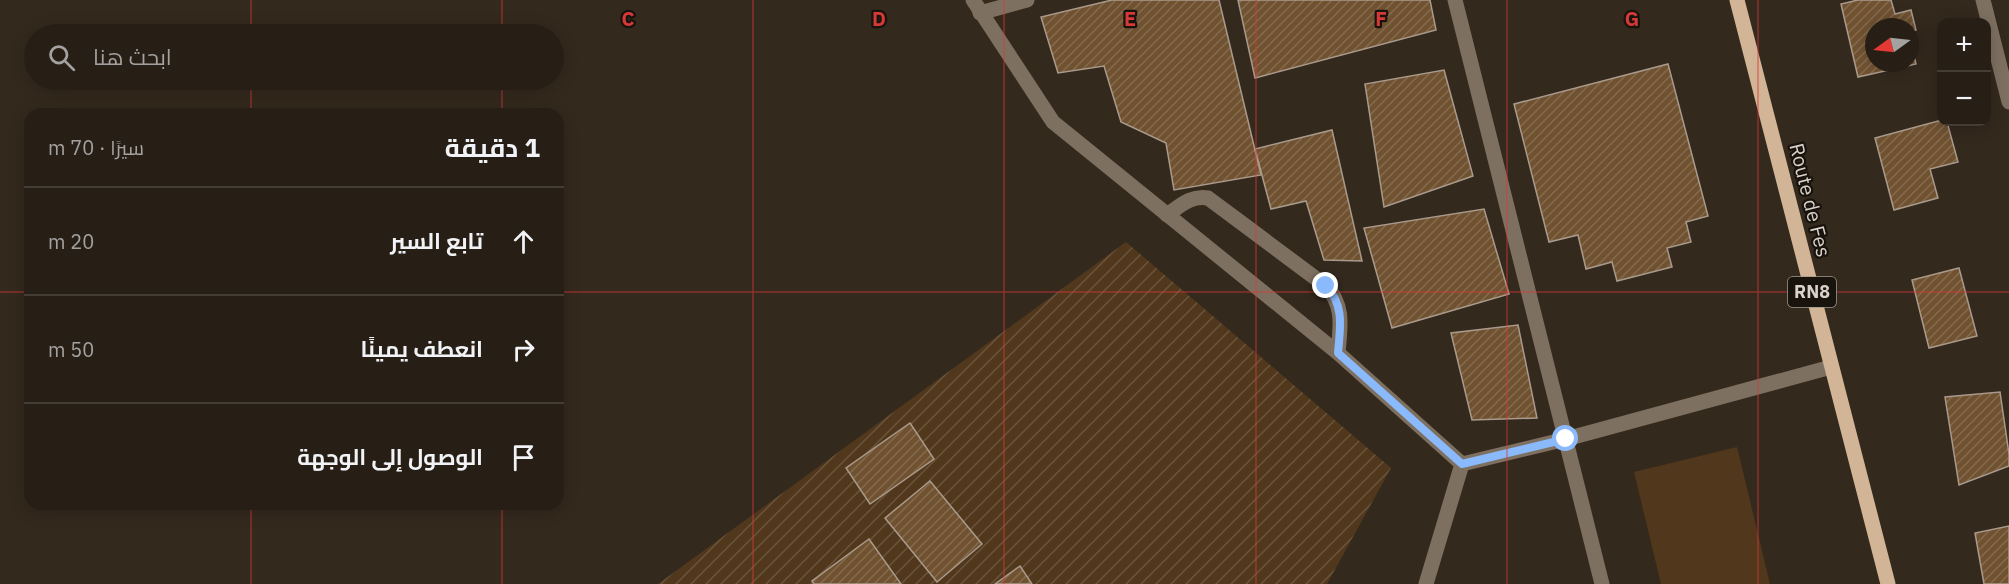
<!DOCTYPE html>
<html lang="ar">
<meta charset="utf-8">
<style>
body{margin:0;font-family:"IBM Plex Sans",Cairo,sans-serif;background:#2f271f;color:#f1f3f6;direction:rtl}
.controls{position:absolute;right:18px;top:18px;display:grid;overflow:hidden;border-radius:12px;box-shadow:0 3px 15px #0003}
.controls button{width:54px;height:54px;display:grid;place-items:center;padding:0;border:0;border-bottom:2px solid #433d35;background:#271f16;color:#f1f3f6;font:30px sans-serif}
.compass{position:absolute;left:1865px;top:18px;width:54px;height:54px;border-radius:50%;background:#271f16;box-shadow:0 3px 15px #0003;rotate:255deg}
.stop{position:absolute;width:18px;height:18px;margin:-14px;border:4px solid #8bbafc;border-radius:50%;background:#fff}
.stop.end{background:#8bbafc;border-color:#fff;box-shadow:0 2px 6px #0008}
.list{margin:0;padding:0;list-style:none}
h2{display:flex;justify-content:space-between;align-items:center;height:78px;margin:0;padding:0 24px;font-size:26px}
h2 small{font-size:20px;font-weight:400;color:#a4a2a1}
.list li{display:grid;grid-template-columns:39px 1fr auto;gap:18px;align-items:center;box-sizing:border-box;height:108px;padding:0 24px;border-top:2px solid #433d35}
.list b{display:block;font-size:22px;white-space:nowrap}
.list em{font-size:20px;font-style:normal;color:#a4a2a1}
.icon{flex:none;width:33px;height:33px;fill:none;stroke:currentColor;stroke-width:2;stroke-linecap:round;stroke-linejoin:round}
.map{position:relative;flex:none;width:2009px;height:584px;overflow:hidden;direction:ltr}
.search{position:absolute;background:#271f16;box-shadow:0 3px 15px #0003;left:24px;top:24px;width:540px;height:66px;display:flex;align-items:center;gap:15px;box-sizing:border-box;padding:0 21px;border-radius:33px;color:#a4a2a1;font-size:22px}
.panel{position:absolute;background:#271f16;box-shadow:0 3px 15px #0003;left:24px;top:108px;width:540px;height:402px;border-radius:18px;direction:rtl}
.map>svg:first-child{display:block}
.garden{fill:url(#garden-furrows)}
.pitch{fill:#51381c}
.building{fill:url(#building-hatch);stroke:#a99a8c;stroke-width:1.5}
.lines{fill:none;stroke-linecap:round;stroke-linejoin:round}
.minor{stroke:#7e7061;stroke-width:15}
.major{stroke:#d2b496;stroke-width:15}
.route{stroke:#8bbafc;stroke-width:8}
.grid{fill:none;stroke:#d63938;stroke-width:1.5;stroke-opacity:0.55}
.labels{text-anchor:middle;stroke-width:4.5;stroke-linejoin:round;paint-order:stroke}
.shield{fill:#18130d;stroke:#a09991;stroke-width:1.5}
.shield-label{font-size:18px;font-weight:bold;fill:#dad2ca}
.street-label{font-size:20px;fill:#dad2ca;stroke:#18130d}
.grid-label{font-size:20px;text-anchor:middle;font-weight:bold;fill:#d63938;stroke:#18130d;stroke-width:4.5;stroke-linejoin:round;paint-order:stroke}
</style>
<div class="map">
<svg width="2009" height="584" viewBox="0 0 2009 584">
<defs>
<pattern id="garden-furrows" width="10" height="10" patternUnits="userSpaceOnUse" patternTransform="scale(1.5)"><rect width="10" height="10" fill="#51381c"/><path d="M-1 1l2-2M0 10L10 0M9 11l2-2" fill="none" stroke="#69543c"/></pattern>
<pattern id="building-hatch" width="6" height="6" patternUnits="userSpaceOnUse" patternTransform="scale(1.5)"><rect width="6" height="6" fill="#705231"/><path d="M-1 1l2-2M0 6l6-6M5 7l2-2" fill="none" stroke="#846a4e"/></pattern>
</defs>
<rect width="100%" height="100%" fill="#34291d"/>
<!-- garden -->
<path class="garden" d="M1126,242L1391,468L1327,584H658Z"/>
<!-- pitch -->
<path class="pitch" d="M1737,447L1770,584H1661L1634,472Z"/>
<!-- building -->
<g class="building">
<path d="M1112,0H1219L1261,175L1174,190L1166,143L1121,122L1104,66L1058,73L1041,17Z"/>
<path d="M1238,0H1430L1436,30L1255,78Z"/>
<path d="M1858,0H1891L1895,14L1911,10L1916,30L1910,32V27H1874V63H1910V40L1916,64L1858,77L1841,4Z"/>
<path d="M1668,64L1708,216L1686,222L1691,242L1667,248L1672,267L1617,281L1612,262L1586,269L1578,235L1549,242L1514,104Z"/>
<path d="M1444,70L1473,176L1384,207L1365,84Z"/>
<path d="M1942,120V122H1947L1958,162L1930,169L1938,198L1894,210L1875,138Z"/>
<path d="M1332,130L1362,261L1324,260L1306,201L1271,209L1255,149Z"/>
<path d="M1484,209L1509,294L1392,328L1364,228Z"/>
<path d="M1959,268L1977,336L1929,348L1912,280Z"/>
<path d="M1518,325L1537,418L1472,420L1451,333Z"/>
<path d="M2000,392L2009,454V466L1959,485L1945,397Z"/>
<path d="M910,423L934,459L870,504L846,468Z"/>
<path d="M930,481L982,544L937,582L885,518Z"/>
<path d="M2009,526V584H1984L1975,533Z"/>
<path d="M869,539L901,584H814L812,581Z"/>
<path d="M1020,566L1032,584H995Z"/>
</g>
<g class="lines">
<!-- minor -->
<g class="minor">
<path d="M973,0L1053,122L1338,353L1462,464L1426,584"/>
<path d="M1455,0L1602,584"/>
<path d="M1983,0L2009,102"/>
<path d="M980,13L1027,0"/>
<path d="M1167,215C1180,206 1191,195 1208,198L1326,286C1345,306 1340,328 1338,353"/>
<path d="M1462,464L1566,439L1831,367"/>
</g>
<!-- major -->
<path class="major" d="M1737,0L1888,584"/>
</g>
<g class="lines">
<!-- route -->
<path class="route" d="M1326,286C1345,306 1340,328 1338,353L1462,464L1566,439"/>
</g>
<!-- grid -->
<path class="grid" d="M251,0V34M502,0V34M753,0V584M1004,0V584M1256,0V584M1507,0V584M1758,0V584M251,80V114M502,80V114M0,292H30M558,292H2009M251,504V584M502,504V584"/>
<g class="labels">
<!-- shield labels -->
<rect class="shield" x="1788" y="277" width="48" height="30" rx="4.5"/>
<g class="shield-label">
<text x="1812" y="298">RN8</text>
</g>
<!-- street labels -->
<g class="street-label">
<text transform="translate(1810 200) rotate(76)" y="7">Route de Fes</text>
</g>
</g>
<g class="grid-label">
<text x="628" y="26">C</text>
<text x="879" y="26">D</text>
<text x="1130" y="26">E</text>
<text x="1381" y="26">F</text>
<text x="1632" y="26">G</text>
</g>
</svg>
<div class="controls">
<button>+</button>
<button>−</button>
</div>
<svg class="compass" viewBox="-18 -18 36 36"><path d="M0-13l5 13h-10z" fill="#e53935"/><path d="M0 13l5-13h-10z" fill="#a4a2a1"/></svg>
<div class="stop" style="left:1566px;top:439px"></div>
<div class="stop end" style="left:1326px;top:286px"></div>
<div class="search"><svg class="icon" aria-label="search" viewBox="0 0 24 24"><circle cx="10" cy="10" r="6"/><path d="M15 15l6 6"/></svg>ابحث هنا</div>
<section class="panel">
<h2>1 دقيقة<small>سيرًا · 70 m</small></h2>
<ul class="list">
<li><svg class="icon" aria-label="ahead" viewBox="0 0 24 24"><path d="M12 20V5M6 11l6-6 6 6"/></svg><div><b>تابع السير</b></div><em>20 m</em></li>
<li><svg class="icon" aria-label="right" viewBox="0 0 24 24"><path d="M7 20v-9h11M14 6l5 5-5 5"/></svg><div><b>انعطف يمينًا</b></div><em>50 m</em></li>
<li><svg class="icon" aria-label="arrive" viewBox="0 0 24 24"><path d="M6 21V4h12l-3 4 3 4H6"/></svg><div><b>الوصول إلى الوجهة</b></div></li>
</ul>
</section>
</div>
